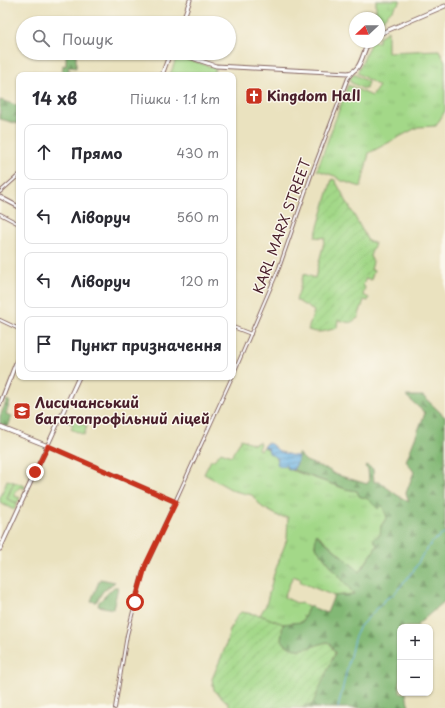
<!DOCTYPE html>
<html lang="uk">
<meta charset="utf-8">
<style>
body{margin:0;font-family:"Playpen Sans",sans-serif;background:#f2f2f3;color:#2b2b33}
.controls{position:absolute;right:12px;bottom:12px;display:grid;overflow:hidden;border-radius:8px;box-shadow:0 1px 3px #0004}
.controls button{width:36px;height:36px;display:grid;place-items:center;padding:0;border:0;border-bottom:1px solid #e1e1e2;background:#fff;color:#2b2b33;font:20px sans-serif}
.compass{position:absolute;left:349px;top:12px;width:36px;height:36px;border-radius:50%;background:#fff;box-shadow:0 1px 3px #0004;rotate:248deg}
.stop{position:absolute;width:12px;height:12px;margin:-9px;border:3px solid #c8321e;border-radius:50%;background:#fff}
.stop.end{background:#c8321e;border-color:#fff;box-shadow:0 1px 4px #0008}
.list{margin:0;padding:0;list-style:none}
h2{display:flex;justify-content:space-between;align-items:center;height:52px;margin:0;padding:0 16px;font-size:17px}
h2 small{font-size:13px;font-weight:400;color:#7c7c81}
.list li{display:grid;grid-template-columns:26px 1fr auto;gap:12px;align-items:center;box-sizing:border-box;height:56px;margin:0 8px 8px;padding:0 8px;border:1px solid #e1e1e2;border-radius:8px}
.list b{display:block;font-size:15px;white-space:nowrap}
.list em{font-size:13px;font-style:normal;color:#7c7c81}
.icon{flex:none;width:22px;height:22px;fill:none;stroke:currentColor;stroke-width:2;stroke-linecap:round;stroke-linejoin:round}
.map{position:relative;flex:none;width:445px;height:708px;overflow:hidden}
.search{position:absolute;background:#fff;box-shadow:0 1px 3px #0004;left:16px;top:16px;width:220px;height:44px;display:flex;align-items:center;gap:10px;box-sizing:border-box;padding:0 14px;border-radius:22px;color:#7c7c81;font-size:15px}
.panel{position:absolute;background:#fff;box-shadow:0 1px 3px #0004;left:16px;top:72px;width:220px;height:308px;border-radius:8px}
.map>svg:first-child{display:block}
.grass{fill:url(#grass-tufts);stroke:#767c5a}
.forest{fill:url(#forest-firs);stroke:#666c50}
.park{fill:#a3d888;stroke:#767c5a}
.garden{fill:url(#garden-furrows);stroke:#767c5a}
.water{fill:url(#water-rules);stroke:#5b6987}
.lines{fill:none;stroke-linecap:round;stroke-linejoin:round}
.stream{stroke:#6cb3e3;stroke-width:1}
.minor-casing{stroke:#82635f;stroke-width:4}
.major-casing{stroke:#82635f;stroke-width:5}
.minor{stroke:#fff;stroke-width:2}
.major{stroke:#fff;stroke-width:3}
.route{stroke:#c8321e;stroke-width:5}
.labels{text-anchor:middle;stroke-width:3;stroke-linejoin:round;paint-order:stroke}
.poi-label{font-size:14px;font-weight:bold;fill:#4a1f2b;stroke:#fbf7ec;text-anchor:start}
.street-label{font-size:14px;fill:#4a1f2b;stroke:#fbf7ec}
</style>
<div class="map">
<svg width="445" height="708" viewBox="0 0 445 708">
<defs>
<pattern id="grass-tufts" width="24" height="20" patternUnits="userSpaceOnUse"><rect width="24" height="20" fill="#a3d888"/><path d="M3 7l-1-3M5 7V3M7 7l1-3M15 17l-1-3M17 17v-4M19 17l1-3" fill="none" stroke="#8eb976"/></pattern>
<pattern id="forest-firs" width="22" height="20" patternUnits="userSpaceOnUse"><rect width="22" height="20" fill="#82b874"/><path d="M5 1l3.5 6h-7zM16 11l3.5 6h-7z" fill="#6c955f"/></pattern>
<pattern id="garden-furrows" width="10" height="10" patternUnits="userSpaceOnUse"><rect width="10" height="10" fill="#a3d888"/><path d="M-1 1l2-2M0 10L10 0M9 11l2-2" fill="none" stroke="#8eb976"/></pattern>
<pattern id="water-rules" width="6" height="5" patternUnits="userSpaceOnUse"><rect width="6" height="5" fill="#6cb3e3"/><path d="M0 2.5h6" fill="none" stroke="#5b91b8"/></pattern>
</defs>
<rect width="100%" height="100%" fill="#fbf7ec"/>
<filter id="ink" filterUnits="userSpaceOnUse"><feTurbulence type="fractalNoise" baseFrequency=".025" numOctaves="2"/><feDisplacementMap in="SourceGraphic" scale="8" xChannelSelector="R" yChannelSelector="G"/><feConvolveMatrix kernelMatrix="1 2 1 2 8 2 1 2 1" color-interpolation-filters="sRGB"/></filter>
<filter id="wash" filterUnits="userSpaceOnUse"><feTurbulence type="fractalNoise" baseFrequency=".012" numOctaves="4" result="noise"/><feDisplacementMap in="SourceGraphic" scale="16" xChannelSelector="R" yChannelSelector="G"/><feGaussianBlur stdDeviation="0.9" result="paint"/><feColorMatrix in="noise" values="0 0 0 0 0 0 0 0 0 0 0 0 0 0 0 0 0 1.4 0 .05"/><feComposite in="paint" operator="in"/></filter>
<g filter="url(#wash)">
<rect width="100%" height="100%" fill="#eae2bf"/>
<!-- grass -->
<g class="grass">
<path d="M376,0H400L401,1L382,20L379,31V18H376Z"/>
<path d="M388,31V52L439,50L445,61V111L436,126L418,127L369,153L361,187L342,181L335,176L317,170L348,85L372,96L379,86L357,73L360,67L370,44L372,42H379V37Z"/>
<path d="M354,74L368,82L366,89H363L350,82V78Z"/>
<path d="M65,416L87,426L84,435L71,429L73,424L64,421L62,423Z"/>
<path d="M241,439L254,444L259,442L260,444L258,449L260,450L264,447C272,450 276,460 282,466L286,465L287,468L291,470L346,489L357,491L359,496L368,499L378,509L382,505L387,517L381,526V535L374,552L368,559L360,572L317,534L315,546L354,594L334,596L300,582L301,579L293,576L284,597L299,604L300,603L309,606L302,622L283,624L260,615L266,605L274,574L287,539L288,517H280L262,507L252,495L234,491L204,474L211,460H214L221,452L231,456L240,442Z"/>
<path d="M7,480L14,482L7,498L17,503L14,510L0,503V498Z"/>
</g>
<!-- forest -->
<g class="forest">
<path d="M66,53L76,54V68L69,67L68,70L74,72V75H62L63,65L66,66Z"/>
<path d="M0,100L19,106V124L0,119Z"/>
<path d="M406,396H423L445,417V601L418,624L417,627H400V693H406L409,708H303L335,653L330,644L327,642C310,647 293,657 281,639L283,624L302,622L309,606L327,613L334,596L354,594L315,546L316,534L360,572C365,563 372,555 377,545L373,539L380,535L381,526L387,517L382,505L378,509L368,499L359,496L357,491L346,489L293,470L297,463L298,453L306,461L329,470L334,474L367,484L369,481L368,469L365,467L366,465L373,469L374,482H379L397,495L409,502L406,493L414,472L406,461L425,413Z"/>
<path d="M7,400L10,402L6,414L12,416L8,427L0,424V416Z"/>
<path d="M100,579L115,582L103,591L96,602L91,601Z"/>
<path d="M114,587H118L113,609L98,606L99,602Z"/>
</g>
<!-- park -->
<g class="park">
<path d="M177,56L216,68L213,75H170Z"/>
<path d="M14,482L25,486L24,489L20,487L15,492V496L20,498L17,503L7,499Z"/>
</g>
<!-- garden -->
<g class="garden">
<path d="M332,179L335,180L368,241L375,243L370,256L373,262L371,270H374L371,280L366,278L363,285L365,287L363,295L369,298L368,301L364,300L358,318L350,323L338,320L337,328C326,331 319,334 308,330L314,311L296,300C300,292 300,282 304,274L315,278L325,238L315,237Z"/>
<path d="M241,612L260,615L283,624L281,639C293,657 310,647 327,642L330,644L335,653L312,705H305L303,708H230L229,704L214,690L212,679L225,648L230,630L237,616Z"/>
</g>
<!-- water -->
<path class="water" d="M266,443C273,443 274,448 279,451C283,453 293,456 298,456L297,463L293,470L287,468L286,465L281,466L277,464L278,459L269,453L268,448L264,447Z"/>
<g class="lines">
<!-- stream -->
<path class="stream" d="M338,708L354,639L360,626L386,599L394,594L414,570L423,554L433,541L445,533"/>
</g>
</g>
<g filter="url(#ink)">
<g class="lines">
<!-- minor casing -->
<g class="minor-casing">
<g id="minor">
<path d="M0,192L19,175"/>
<path d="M0,214L19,224"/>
<path d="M0,320L19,329"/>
<path d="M233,327L251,334"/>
<path d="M233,375L279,268L313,170L348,78L353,72"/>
<path d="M48,446L176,502"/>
<path d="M115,708L127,635L143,572L232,377"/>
</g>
</g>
<!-- major casing -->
<g class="major-casing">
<g id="major">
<path d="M182,23L190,0"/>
<path d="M379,34L445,6"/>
<path d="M177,53L216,66L348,73C362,71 362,52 369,42"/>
<path d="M162,75L170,53"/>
<path d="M0,197L19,207"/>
<path d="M0,404L19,355"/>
<path d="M0,427L48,446"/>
<path d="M0,549L79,377"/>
</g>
</g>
<!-- minor -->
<use href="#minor" class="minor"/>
<!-- major -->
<use href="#major" class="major"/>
</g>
</g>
<g class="lines" filter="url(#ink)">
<!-- route -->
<path class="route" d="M35,472L48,446L176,502L146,564L135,602"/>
</g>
<!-- icons -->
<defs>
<g id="church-square" transform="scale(0.9)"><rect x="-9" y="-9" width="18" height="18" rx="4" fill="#c8321e" stroke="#fbf7ec"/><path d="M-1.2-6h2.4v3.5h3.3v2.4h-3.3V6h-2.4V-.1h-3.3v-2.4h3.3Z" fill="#fff"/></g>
<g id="school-square" transform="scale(0.9)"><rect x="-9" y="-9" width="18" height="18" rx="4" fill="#c8321e" stroke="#fbf7ec"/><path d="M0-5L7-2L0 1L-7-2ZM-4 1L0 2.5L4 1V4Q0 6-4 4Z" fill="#fff"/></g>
</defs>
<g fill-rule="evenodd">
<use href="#church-square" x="254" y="96"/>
<use href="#school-square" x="22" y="411"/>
</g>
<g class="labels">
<!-- poi labels -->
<g class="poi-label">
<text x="267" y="101">Kingdom Hall</text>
<text x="35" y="408">Лисичанський<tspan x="35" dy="16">багатопрофільний ліцей</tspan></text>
</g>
<!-- street labels -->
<g class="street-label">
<text transform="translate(282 226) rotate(-70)" y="5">KARL MARX STREET</text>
</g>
</g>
</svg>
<div class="controls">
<button>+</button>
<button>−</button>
</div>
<svg class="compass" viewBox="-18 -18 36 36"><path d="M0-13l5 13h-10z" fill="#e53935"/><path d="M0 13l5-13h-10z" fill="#7c7c81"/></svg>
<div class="stop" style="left:135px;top:602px"></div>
<div class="stop end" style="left:35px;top:472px"></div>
<div class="search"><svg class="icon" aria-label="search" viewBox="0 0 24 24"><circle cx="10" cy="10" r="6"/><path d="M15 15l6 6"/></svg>Пошук</div>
<section class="panel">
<h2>14 хв<small>Пішки · 1.1 km</small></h2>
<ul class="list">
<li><svg class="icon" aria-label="ahead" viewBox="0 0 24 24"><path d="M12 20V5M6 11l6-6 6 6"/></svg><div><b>Прямо</b></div><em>430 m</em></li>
<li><svg class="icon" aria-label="left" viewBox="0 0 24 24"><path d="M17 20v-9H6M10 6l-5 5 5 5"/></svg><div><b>Ліворуч</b></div><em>560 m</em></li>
<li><svg class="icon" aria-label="left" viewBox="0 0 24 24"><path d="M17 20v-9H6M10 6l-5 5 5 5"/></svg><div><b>Ліворуч</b></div><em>120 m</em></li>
<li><svg class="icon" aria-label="arrive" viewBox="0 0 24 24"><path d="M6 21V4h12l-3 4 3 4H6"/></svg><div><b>Пункт призначення</b></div></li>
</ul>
</section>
</div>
